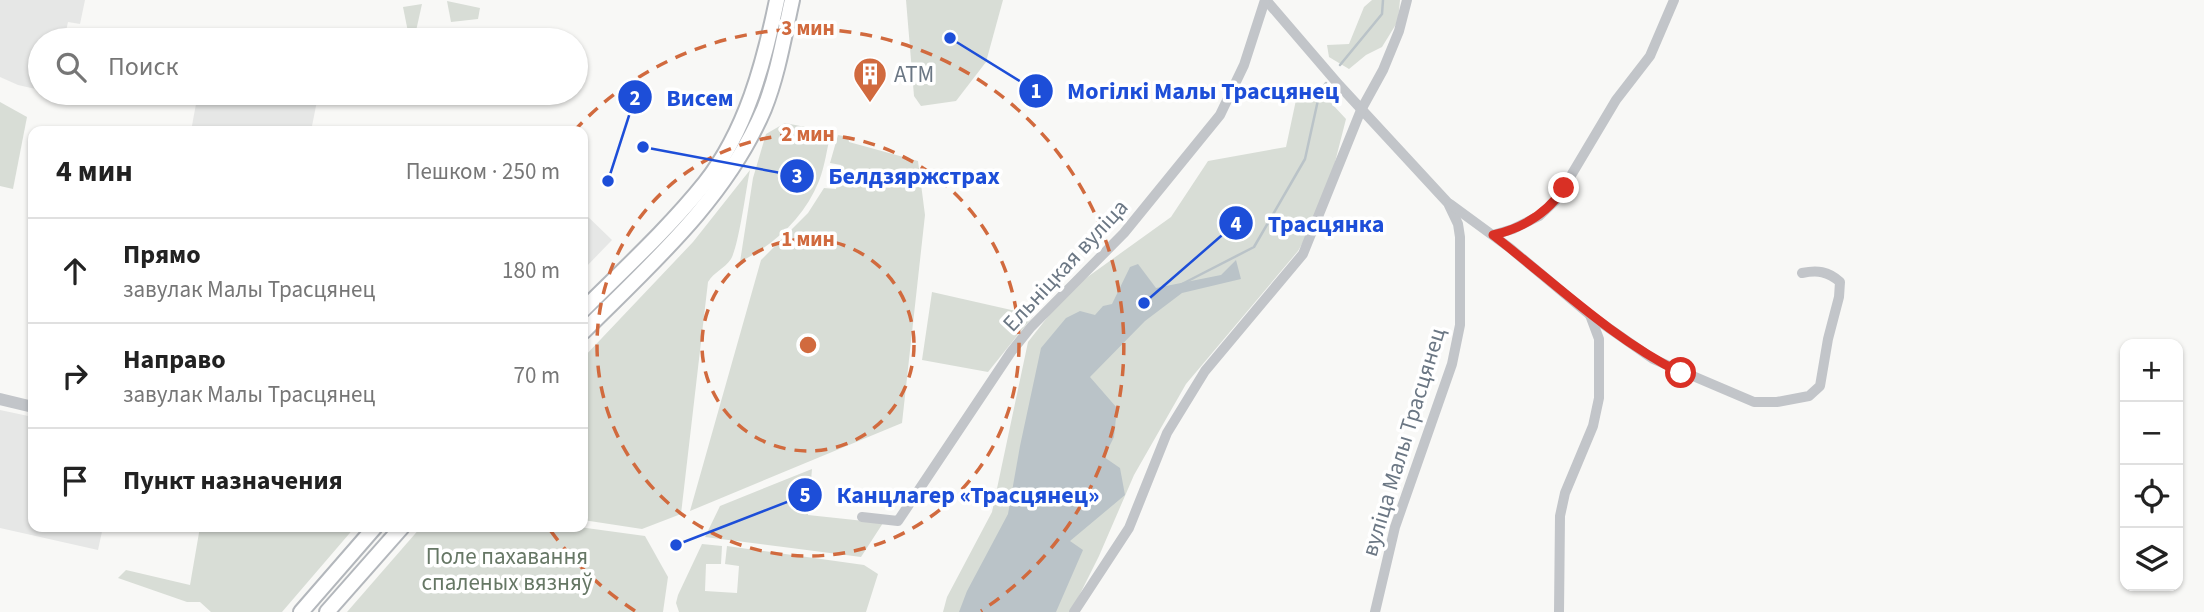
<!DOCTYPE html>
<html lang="ru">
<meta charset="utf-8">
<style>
body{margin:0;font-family:"Source Sans 3",sans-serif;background:#f6f6f6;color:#222}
.controls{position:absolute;right:21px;bottom:21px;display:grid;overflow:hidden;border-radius:14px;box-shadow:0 2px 5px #0004}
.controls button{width:63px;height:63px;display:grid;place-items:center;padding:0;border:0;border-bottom:2px solid #e0e0e0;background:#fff;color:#222;font:35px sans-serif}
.stop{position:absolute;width:21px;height:21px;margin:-16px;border:5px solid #d93025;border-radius:50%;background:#fff}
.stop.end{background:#d93025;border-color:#fff;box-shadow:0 2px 7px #0008}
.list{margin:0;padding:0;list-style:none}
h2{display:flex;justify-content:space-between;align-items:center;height:91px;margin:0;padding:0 28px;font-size:30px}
h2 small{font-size:23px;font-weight:400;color:#767676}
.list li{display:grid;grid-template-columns:46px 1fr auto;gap:21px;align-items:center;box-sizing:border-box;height:105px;padding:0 28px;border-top:2px solid #e0e0e0}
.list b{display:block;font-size:26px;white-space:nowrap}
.list p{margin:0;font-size:23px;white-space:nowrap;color:#767676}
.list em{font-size:23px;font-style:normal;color:#767676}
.icon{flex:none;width:38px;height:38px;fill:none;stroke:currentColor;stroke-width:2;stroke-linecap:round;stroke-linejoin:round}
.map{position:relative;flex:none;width:2204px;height:612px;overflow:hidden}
.search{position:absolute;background:#fff;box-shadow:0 2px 5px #0004;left:28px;top:28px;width:560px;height:77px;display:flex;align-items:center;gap:18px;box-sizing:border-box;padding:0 24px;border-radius:38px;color:#767676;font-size:26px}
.panel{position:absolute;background:#fff;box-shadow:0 2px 5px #0004;left:28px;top:126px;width:560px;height:406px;border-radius:14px}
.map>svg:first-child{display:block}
.built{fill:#e6e7e6}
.green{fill:#d8ddd6}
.water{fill:#bac3c8}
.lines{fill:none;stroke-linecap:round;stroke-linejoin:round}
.stream{stroke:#bac3c8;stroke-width:2.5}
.secondary-casing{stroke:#b3b7bc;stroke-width:18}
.minor{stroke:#c2c5c9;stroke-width:10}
.tertiary{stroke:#c2c5c9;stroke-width:12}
.secondary{stroke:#fff;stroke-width:14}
.route{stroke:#d93025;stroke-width:9}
.ring{fill:none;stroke:#d16a3e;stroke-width:3.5;stroke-dasharray:12 9}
.labels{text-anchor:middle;stroke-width:7;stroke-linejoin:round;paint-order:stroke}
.poi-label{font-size:23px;fill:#6b7784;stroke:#fff;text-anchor:start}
.street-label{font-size:23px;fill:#6b7784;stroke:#fff}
.park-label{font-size:23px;fill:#667765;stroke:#fff}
.centre{fill:#d16a3e;stroke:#fff;stroke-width:3.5}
.ring-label{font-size:21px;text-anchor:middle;font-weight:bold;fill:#d16a3e;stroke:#fff;stroke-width:7;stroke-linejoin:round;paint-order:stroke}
.leader{fill:none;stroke:#1d4ed8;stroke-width:2.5}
.callout-dot{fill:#1d4ed8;stroke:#fff;stroke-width:2.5}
.mark-label{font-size:21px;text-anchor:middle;font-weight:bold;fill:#fff}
.callout-label{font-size:24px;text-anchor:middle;font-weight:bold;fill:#1d4ed8;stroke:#fff;stroke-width:7;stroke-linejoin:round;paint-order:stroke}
</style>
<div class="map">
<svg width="2204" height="612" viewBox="0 0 2204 612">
<rect width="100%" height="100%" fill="#f8f8f6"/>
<!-- built -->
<g class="built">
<path d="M0,0H85L80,24L68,22L64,40H40V90L18,85L0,77Z"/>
<path d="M198,93H273L317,101L311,131H191Z"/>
<path d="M583,212L612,240L583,270Z"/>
<path d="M0,410L33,417V527H103L98,550L0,528Z"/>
</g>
<!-- green -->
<g class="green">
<path d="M906,0H1003L986,62L956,101L921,106L914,96Z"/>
<path d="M1372,0H1400L1398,21L1382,47L1366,55L1349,69L1329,57L1327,45L1349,44L1364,7Z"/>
<path d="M447,1L480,8L478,19L451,22Z"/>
<path d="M422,4L416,31L408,32L403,7Z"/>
<path d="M1320,91L1346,119L1334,166L1314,223L1298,251L1186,384L1134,475L1099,556L1071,612H943L947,597L992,512L1028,342L1068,291L1171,217L1208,161L1286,147L1296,100Z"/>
<path d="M0,102L27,117L13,189L0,186Z"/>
<path d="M785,123L831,132C827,148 825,166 819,181C804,218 775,244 740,262L753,178L766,134Z"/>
<path d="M838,135L848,137L849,142L918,161L925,215L902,423L690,511L761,260L808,213L824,188L836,189L841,165L830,163Z"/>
<path d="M750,170C746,189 739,245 731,259C724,269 714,272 708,282L681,514L642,529L583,520V358L693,242Z"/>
<path d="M932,292L1034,315L988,372L922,360Z"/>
<path d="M812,469L808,515L883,523L861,557L705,537L720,506Z"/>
<path d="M200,527H355L282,612H211L200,602H187L118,578L126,570L190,585Z"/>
<path d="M421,527H579L645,536L668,577L663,612H347Z"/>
<path d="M702,544L722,546L721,564H706L705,591L737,593L739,566L725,564L727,546L864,565L878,574L866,612H679L676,603L678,595Z"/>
</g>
<!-- water -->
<path class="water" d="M1236,260L1241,279L1182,293L1145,321L1090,377L1117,408L1114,437L1104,457L1120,468L1125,495L1070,541L1083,550L1056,612H959L967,591L1008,514L1020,446L1041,348L1066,318L1080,311L1095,315L1103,306L1112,304L1130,267L1138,264L1156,288L1221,275Z"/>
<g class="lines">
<!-- stream -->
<g class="stream">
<path d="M1340,65L1382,14L1383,0"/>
<path d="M1182,284L1254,247L1305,159L1320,91L1326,83"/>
</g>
<!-- secondary casing -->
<g class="secondary-casing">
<g id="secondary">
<path d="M583,310C624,269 668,229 705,183C746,131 764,63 777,0"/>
<path d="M583,332C650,265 726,199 764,109C778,74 784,36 792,0"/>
<path d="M301,612L375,527"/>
<path d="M327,612L402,527"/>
</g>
</g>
<!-- minor -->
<g class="minor">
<path d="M1266,0L1339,85L1448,203L1458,224L1460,237V325L1452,364L1395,527L1375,612"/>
<path d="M1450,204L1510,248L1590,315L1653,359L1754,402H1777L1809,396L1820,386L1828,339L1839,297L1840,282C1828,271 1817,270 1802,273"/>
<path d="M1493,235L1513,229L1539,216L1557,199L1616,100L1650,56L1674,0"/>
<path d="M862,517L898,521L1011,352L1031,327L1124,233L1220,115L1244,65L1265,0"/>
<path d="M1074,612L1129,528L1167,433L1205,371L1303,254L1361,110L1383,70L1399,31L1407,0"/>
<path d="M1559,612L1560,516L1565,493L1593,426L1599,398V339L1590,315"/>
</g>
<!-- tertiary -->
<path class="tertiary" d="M0,399L33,407"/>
<!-- secondary -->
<use href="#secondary" class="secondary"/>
</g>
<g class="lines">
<!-- route -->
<path class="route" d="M1564,188C1547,214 1523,228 1493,235C1555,283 1611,338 1681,373"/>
</g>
<!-- distance rings -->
<g class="ring">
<circle cx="808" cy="345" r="106"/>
<circle cx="808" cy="345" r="211"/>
<path d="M635 611A317 317 0 0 1 548 527M574 131A317 317 0 1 1 981 611"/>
</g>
<!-- icons -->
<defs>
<g id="building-pin" transform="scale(1.75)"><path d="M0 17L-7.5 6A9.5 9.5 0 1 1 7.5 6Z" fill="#d16a3e" stroke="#fff"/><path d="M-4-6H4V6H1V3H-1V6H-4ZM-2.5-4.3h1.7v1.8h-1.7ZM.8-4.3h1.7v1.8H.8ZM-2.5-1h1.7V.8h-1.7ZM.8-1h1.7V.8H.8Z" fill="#fff"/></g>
</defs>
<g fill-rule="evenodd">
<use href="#building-pin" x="870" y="74"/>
</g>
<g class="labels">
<!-- poi labels -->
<g class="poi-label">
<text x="894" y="82">АТМ</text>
</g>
<!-- street labels -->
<g class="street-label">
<text transform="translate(1065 265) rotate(-47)" y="8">Ельніцкая вуліца</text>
<text transform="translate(1403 442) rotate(-73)" y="8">вуліца Малы Трасцянец</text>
</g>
<!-- park labels -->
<g class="park-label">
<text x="507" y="564">Поле пахавання<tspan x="507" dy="26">спаленых вязняў</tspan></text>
</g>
</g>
<circle cx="808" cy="345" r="10" class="centre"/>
<g class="ring-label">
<text x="808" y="35">3 мин</text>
<text x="808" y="141">2 мин</text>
<text x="808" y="246">1 мин</text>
</g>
<!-- callouts -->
<path class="leader" d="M950 38L1036 91M608 181L635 97M643 147L797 176M1144 303L1236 223M676 545L805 495"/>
<g class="callout-dot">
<circle cx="950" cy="38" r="7"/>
<circle cx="608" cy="181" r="7"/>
<circle cx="643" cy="147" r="7"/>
<circle cx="1144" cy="303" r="7"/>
<circle cx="676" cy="545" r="7"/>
<circle cx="1036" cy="91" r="18"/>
<circle cx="635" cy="97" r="18"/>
<circle cx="797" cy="176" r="18"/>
<circle cx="1236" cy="223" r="18"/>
<circle cx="805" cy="495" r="18"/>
</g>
<g class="mark-label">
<text x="1036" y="98">1</text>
<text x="635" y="105">2</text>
<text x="797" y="183">3</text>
<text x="1236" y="231">4</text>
<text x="805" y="502">5</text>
</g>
<g class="callout-label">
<text x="1203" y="99">Могілкі Малы Трасцянец</text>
<text x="700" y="106">Висем</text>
<text x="914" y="184">Белдзяржстрах</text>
<text x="1326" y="232">Трасцянка</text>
<text x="968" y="503">Канцлагер «Трасцянец»</text>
</g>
</svg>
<div class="controls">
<button>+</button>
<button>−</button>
<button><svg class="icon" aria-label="locate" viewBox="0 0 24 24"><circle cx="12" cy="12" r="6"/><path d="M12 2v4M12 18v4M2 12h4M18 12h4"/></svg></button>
<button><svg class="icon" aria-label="layers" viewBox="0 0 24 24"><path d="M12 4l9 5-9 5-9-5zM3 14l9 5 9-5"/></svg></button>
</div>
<div class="stop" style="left:1681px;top:373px"></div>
<div class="stop end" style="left:1564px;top:188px"></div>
<div class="search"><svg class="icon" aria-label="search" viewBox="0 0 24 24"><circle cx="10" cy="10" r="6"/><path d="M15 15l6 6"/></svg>Поиск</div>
<section class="panel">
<h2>4 мин<small>Пешком · 250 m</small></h2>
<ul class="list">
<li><svg class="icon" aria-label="ahead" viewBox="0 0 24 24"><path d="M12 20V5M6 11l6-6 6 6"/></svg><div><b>Прямо</b><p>завулак Малы Трасцянец</p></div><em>180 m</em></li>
<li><svg class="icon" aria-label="right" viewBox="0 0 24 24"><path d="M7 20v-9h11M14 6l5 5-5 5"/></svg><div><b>Направо</b><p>завулак Малы Трасцянец</p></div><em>70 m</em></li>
<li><svg class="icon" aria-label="arrive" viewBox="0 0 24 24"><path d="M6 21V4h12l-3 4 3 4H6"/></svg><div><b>Пункт назначения</b></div></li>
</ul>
</section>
</div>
